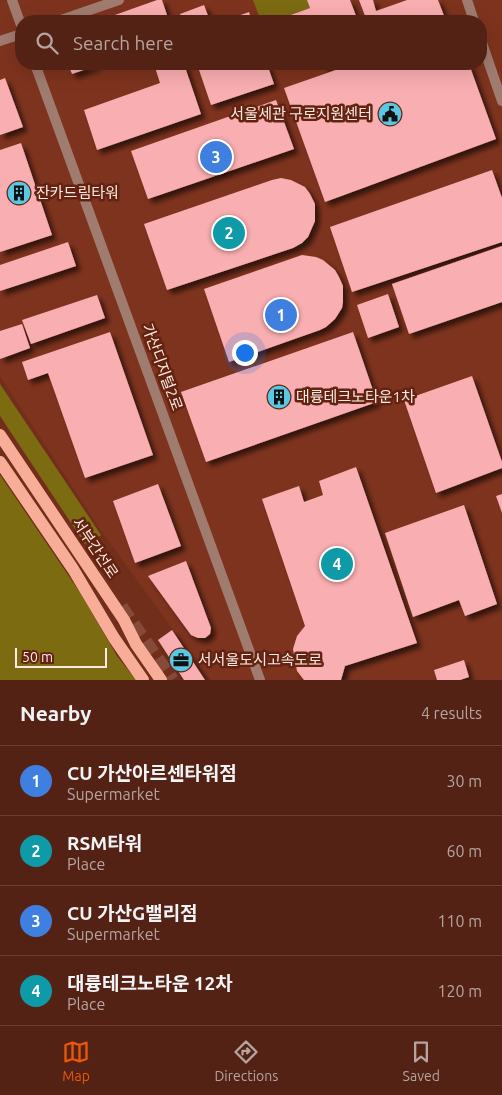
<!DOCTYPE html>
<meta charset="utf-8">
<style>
body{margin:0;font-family:Ubuntu,"Noto Sans KR",sans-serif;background:#5d2f22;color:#f1f3f6}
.scale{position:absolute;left:15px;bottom:12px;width:92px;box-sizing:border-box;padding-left:5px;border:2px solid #fae9e4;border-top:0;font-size:14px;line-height:18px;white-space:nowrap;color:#fae9e4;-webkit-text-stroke:4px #642310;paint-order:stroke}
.you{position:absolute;left:244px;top:352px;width:18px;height:18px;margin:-12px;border:4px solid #fff;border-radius:50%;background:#1a73e8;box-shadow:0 0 0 8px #1a73e833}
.badge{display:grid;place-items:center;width:32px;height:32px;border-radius:50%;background:#ea580c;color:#fff;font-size:16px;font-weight:700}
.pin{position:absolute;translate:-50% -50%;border:2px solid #fff;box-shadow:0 1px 5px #0006}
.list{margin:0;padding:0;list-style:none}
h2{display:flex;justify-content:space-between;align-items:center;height:65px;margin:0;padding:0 20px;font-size:21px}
h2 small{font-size:16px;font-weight:400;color:#b5a4a0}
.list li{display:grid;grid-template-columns:32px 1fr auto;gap:15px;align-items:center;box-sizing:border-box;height:70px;padding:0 20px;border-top:1px solid #6a3f34}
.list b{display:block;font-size:19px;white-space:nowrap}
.list p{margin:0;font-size:16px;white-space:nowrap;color:#b5a4a0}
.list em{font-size:16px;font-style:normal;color:#b5a4a0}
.icon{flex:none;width:28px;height:28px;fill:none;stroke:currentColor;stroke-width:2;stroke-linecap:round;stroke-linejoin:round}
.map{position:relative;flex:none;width:502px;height:680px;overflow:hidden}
.search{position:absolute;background:#542214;box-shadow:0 5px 20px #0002;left:15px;right:15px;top:15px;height:55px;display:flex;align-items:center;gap:12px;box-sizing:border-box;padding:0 18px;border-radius:20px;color:#b5a4a0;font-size:19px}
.sheet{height:345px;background:#542214}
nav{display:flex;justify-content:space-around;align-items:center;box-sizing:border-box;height:70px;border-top:1px solid #6a3f34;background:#542214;font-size:14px;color:#b5a4a0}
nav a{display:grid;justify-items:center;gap:2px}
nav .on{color:#ea580c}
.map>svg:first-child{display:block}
.built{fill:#7e331e;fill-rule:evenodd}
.green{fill:#7d6b12}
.building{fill:#f9aeb1;filter:url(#shadow)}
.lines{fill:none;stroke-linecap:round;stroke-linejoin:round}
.trunk-tunnel{stroke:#854a39;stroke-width:14;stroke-dasharray:14 7;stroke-linecap:butt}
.minor{stroke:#a07b70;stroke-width:10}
.tertiary{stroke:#a07b70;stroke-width:10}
.primary{stroke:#f8ad98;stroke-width:12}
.labels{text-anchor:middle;stroke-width:5;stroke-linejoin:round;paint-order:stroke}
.poi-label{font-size:15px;fill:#fae9e4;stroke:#642310;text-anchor:start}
.street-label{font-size:15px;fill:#fae9e4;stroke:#642310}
</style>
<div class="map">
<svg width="502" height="680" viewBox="0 0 502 680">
<defs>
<filter id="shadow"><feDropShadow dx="4.5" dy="4.5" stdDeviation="2.5" flood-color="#0009"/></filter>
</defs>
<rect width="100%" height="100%" fill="#702e1b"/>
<!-- built -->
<path class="built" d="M0,0H502V680H210L106,538L0,376ZM21,21H481V64H21Z"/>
<!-- green -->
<g class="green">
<path d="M253,0H307L310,8L273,21H261Z"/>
<path d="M0,384L101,535L85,544L0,416Z"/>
<path d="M0,475L81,594L117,656L136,680H0Z"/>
</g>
<!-- building -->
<g class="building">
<path d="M157,0H162L169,21H98Z"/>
<path d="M307,0H350L358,21H274L310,8Z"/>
<path d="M359,0H373L376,11L407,0H438L446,21H367Z"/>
<path d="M204,5L210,21H182L180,14Z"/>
<path d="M249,12L252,21H224Z"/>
<path d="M68,64H101L72,74Z"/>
<path d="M154,64H184L201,114L97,150L84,110L160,83Z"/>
<path d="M197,64H267L274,84L211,105Z"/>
<path d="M322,64H339L324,69Z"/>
<path d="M353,64H469L496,139L325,202L284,88Z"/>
<path d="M5,78L23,127L0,135V80Z"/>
<path d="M276,100L294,149L148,199L131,151Z"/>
<path d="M21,143L52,235L0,252V150Z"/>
<path d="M492,170L502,198V242L352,292L330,227Z"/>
<path d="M281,178L291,180L305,187L310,194L315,204V221L308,237L302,243L293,248L167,290L144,224L272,180Z"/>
<path d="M68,242L76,266L0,291V265Z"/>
<path d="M502,246V302L409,334L392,284Z"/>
<path d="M302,255L316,257L323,260L335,270L339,277L343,286V302L342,308L335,319L326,327L320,330L229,362L204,289Z"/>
<path d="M388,294L399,327L368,338L357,305Z"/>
<path d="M97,295L105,318L31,344L22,320Z"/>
<path d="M22,324L30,348L0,359V331Z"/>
<path d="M110,332L153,455L85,478L48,373L28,380L22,362Z"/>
<path d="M353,332L377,402L206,462L181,392Z"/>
<path d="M472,376L502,462V468L436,493L404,400Z"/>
<path d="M356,467L417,643L345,666L341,680H304L297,671L293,649L297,636L305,626L262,499L299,486L304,502L323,495L319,481Z"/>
<path d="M158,484L181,546L135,563L113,501Z"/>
<path d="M502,494V513L496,496Z"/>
<path d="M464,505L497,604L465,616L459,600L413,617L385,533Z"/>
<path d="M186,561L211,628L210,634L205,638H198L191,635L148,576Z"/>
<path d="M172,630L205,680H184L158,640Z"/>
<path d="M464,660L469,677L460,680H437L434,670Z"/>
</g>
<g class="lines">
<!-- trunk-tunnel -->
<path class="trunk-tunnel" d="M121,607L172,680"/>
<!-- minor -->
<path class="minor" d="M0,41L21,34"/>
<!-- tertiary -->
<g class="tertiary">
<path d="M12,0L21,25"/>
<path d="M467,0L474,21"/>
<path d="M58,21L119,0"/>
<path d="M481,40L502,101"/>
<path d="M35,64L260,680"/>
</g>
<!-- primary -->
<g class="primary">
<path d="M0,435L124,620L136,644L161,680"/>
<path d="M0,462L73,569L114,638L143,680"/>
</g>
</g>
<!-- icons -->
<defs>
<g id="civic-disc" transform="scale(1.25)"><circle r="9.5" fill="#58c8e4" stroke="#642310"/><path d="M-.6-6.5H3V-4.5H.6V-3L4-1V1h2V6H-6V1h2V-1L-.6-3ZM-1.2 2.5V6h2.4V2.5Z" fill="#111"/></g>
<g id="building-disc" transform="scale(1.25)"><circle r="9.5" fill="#58c8e4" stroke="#642310"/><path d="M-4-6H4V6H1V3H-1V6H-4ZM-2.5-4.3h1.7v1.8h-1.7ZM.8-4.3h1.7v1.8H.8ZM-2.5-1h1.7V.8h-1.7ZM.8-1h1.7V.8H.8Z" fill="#111"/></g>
<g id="office-disc" transform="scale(1.25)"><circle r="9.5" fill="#58c8e4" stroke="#642310"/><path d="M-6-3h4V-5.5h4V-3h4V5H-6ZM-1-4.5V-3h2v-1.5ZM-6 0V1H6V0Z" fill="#111"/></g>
</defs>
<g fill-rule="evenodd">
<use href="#civic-disc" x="390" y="114"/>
<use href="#building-disc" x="19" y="193"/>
<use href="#building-disc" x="279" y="397"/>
<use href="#office-disc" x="181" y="660"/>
</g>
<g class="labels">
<!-- poi labels -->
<g class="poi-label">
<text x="372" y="119" text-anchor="end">서울세관 구로지원센터</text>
<text x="36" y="198">잔카드림타워</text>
<text x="296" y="402">대륭테크노타운1차</text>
<text x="198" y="665">서서울도시고속도로</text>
</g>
<!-- street labels -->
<g class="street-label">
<text transform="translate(162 367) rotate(70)" y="5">가산디지털2로</text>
<text transform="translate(95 548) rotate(56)" y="5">서부간선로</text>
</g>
</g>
</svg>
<div class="scale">50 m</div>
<div class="you"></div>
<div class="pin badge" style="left:281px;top:315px;background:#3f7fe0">1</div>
<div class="pin badge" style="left:229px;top:233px;background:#0f9aa8">2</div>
<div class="pin badge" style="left:216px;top:157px;background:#3f7fe0">3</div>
<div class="pin badge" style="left:337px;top:564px;background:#0f9aa8">4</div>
<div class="search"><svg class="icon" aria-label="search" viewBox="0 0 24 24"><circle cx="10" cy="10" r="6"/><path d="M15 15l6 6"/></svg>Search here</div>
</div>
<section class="sheet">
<h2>Nearby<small>4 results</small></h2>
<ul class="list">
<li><span class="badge" style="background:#3f7fe0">1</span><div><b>CU 가산아르센타워점</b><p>Supermarket</p></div><em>30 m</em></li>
<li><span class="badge" style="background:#0f9aa8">2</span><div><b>RSM타워</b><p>Place</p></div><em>60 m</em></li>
<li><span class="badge" style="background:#3f7fe0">3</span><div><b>CU 가산G밸리점</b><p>Supermarket</p></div><em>110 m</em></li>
<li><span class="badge" style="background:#0f9aa8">4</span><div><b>대륭테크노타운 12차</b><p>Place</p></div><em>120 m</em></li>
</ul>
</section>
<nav>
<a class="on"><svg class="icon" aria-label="map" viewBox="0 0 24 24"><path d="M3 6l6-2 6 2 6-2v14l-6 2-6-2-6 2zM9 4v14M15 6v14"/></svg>Map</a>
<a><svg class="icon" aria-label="directions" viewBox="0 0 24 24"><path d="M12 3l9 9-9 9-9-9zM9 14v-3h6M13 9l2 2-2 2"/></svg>Directions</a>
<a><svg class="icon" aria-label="saved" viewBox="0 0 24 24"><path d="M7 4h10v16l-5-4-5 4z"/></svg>Saved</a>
</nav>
